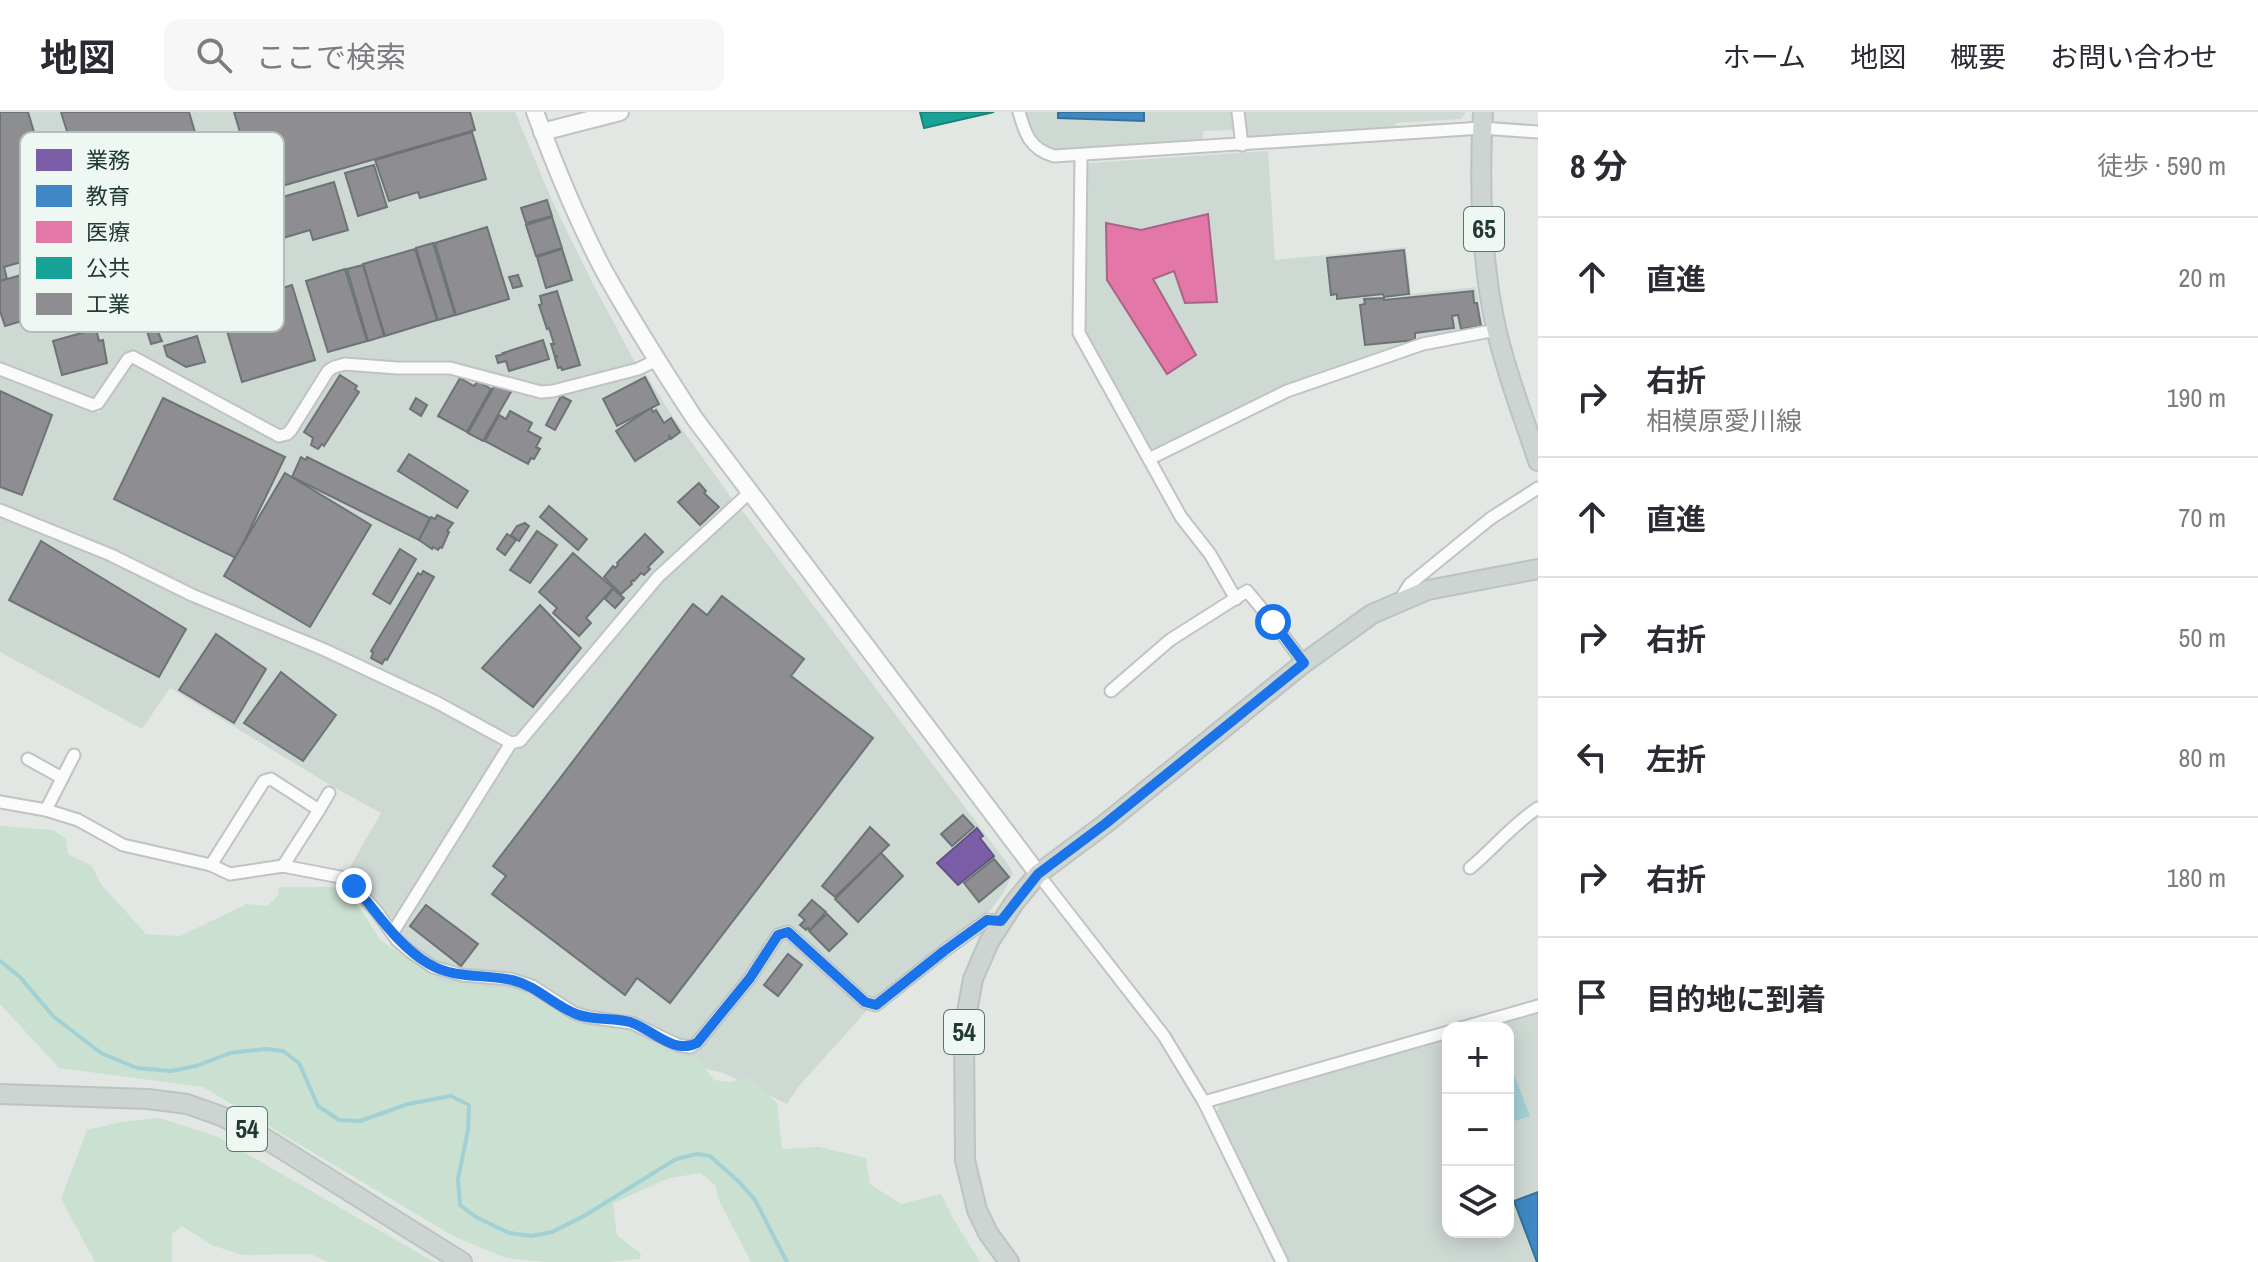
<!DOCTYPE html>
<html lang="ja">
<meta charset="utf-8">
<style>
body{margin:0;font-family:"Archivo Narrow","Noto Sans JP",sans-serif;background:#f7f7f7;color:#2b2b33}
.controls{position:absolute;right:24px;bottom:24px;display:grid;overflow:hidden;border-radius:16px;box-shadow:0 4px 20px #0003}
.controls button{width:72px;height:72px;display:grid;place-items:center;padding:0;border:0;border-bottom:2px solid #e1e1e2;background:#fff;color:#2b2b33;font:40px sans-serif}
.stop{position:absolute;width:24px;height:24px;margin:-18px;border:6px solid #1a73e8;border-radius:50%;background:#fff}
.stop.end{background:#1a73e8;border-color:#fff;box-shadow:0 2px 8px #0008}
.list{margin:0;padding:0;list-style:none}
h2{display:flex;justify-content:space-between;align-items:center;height:104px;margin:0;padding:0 32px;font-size:34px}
h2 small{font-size:26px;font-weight:400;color:#7c7c81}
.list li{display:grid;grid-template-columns:52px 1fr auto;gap:24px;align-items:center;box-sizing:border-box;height:120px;padding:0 32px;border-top:2px solid #e1e1e2}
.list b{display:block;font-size:30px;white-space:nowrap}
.list p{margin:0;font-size:26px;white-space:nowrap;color:#7c7c81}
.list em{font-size:26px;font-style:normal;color:#7c7c81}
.icon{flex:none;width:44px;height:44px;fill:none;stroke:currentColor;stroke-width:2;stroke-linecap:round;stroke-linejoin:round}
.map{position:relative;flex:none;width:1538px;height:1150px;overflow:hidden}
header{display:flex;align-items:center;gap:48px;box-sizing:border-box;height:112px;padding:0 40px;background:#fff;border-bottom:2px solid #e1e1e2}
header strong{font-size:38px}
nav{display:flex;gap:44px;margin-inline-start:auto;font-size:28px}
.search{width:560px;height:72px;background:#f7f7f7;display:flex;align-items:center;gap:20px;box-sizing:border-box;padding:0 28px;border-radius:16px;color:#7c7c81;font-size:30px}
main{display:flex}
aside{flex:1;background:#fff}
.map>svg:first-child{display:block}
.built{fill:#cfd9d4}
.green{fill:#cae0d0}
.water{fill:#a2d1d5}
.offices{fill:#7b5ea7;stroke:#605384;stroke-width:2}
.schools{fill:#3f88c5;stroke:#367199;stroke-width:2}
.health{fill:#e377a8;stroke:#a86585;stroke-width:2}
.public{fill:#17a398;stroke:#1a8479;stroke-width:2}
.industry{fill:#8d8d92;stroke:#6c7475;stroke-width:2}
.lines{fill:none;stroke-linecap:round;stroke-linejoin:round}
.stream{stroke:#a2d1d5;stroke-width:4}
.street-casing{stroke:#bfc4c1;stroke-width:15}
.secondary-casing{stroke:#bec5c2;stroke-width:20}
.primary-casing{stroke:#bbc4c1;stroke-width:22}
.street{stroke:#fbfbfb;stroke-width:11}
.secondary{stroke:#fbfbfb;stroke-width:16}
.primary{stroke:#cdd4d1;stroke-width:18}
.route{stroke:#1a73e8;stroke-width:10}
.labels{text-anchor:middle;stroke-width:8;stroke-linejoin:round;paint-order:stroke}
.shield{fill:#eff7f3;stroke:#5e736c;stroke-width:2}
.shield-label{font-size:26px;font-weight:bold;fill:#203a32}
.key{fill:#eff7f3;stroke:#b1beb9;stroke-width:2}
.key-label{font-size:22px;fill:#203a32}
</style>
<header>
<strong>地図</strong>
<div class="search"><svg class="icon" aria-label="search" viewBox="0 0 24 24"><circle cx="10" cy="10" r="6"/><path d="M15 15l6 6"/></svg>ここで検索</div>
<nav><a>ホーム</a><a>地図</a><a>概要</a><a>お問い合わせ</a></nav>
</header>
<main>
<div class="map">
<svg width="1538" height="1150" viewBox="0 0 1538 1150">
<rect width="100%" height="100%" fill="#e2e7e4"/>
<!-- built -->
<g class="built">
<path d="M0,0H515L550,84L593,172L636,252L545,275L393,251L344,247L286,317L279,319L129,238L98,285L91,287L0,252Z"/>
<path d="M1024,0H1232L1234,18L1203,19V29L1051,38L1039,32L1029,17Z"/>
<path d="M1240,0H1466L1461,7L1396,11V16L1311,21L1293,25L1249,29L1242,23Z"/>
<path d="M1268,39L1275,148L1406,135L1411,182L1476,175L1483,214L1286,275L1154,338L1146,336L1082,220L1085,56L1089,51Z"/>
<path d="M136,252L278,329L288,327L332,263L338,258L348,256L424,262H452L537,284L550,285L644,259L669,299L733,388L650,464L517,621L509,623L441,587L347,542L241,496L195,480L108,437L0,392V262L99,301L129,254Z"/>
<path d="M741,397L1010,755L1013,762L1003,781L990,799L940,836L877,887L799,974L787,992L723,961L669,948L442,877L390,833L503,649L520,636L654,477Z"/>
<path d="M0,404L114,449L379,568L435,594L485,622L487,626L498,633L501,640L394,810L387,808L360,774L346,762L381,701L337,677L170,576L142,617L0,540Z"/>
<path d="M1538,900V1150H1289L1217,1000L1220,992L1448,926V1120H1508V916H1483Z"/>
</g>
<!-- green -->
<g class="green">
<path d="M0,714L53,718L66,727L68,742L92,754L101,772L146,822L180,824L247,792L268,794L278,783L279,775H334L355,788L380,828L444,871L507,877L529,883L579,912L628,919L674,942L698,946L714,968L729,970L750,966L777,991L782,1037L819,1035L866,1046L870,1072L901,1092L941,1082L954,1108L980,1150H751L718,1086L716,1074L701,1061L669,1066L613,1091L617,1123L641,1142L640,1147L606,1150H546L506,1146L455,1125L203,975L59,956L0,892Z"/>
<path d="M159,1006L216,1024L434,1150H328L311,1142L243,1143L214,1134L182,1114L172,1122V1150H95L61,1087L87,1018L121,1010Z"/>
</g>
<!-- water -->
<path class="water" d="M1510,952L1530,1004L1508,1011V953Z"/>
<!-- offices -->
<path class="offices" d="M977,716L983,724L980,726L994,744L958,773L937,751Z"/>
<!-- schools -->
<g class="schools">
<path d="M1058,0H1144V9L1058,6Z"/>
<path d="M1538,1080V1150H1537L1514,1089Z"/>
</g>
<!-- health -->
<path class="health" d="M1208,102L1217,190L1185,191L1174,159L1153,167L1196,243L1167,262L1107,168L1106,111L1141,118Z"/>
<!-- public -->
<path class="public" d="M920,0H994L924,16Z"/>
<!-- industry -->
<g class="industry">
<path d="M0,0H28L58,101L66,99L72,117L64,120L70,136L4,155L7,167L0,169Z"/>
<path d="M61,0H189L215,88L99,122Z"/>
<path d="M234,0H470L475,18L258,81Z"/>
<path d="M472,20L486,67L420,86L418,80L389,89L375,48Z"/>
<path d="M374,53L387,95L358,104L345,61Z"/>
<path d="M334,70L348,118L313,128L310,118L273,129L262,91Z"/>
<path d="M547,88L552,104L526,111L521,96Z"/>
<path d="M552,105L562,136L536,144L526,113Z"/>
<path d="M487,115L509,187L456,203L435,131Z"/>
<path d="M433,131L455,203L438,208L416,136Z"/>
<path d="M415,137L437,208L385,224L363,152Z"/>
<path d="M562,137L572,168L546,176L537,145Z"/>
<path d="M1404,138L1409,182L1384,185L1383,182L1337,187V182L1331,183L1327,146Z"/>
<path d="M80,146L93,188L5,214L0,199V169Z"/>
<path d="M363,153L384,224L368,229L347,157Z"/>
<path d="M345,157L367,229L328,240L306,169Z"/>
<path d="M518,163L522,174L513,176L509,165Z"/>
<path d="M292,173L315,248L242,270L220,195Z"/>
<path d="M557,179L580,253L562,258L561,255L558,256L555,246L558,244L555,245L551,232H554L549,216L547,217L539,193L542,192L540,184Z"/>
<path d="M1473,179L1474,191H1477L1481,214L1461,217L1458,203L1452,204L1454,216L1415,221V228L1365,233L1360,193L1365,192L1364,187L1384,186V188Z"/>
<path d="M155,213L162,229L151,232L146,216Z"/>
<path d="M96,217L99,229L103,228L107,251L62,263L53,229Z"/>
<path d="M197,224L205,250L186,255L167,244L164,234Z"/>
<path d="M543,228L549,247L509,259L506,249L498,251L496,244L504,242L503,241Z"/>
<path d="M340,263L357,274L355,277L359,280L324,334L322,332L318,337L311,333L313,326L304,320Z"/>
<path d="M645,265L659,292L617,314L603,287Z"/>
<path d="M460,266L474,274L478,269L491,277L467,320L438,304Z"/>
<path d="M495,273L512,278L483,329L468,321Z"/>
<path d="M0,279L52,303L22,383L0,375Z"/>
<path d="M561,284L571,289L555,318L546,313Z"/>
<path d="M163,286L285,345L236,446L114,387Z"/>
<path d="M416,286L427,293L421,304L410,297Z"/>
<path d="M651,296L653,300L656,298L664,311L671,306L680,320L671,327L669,323V327L635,349L616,319Z"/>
<path d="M510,299L532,311L528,319L541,326L536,335L540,337L534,347L531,346L528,352L485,329L499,303L506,307Z"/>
<path d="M409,342L468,379L457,396L398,359Z"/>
<path d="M301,345L306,348L307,345L430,406L419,428L292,365Z"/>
<path d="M285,361L371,413L310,515L224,464Z"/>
<path d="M699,371L706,379L704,381L719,395L700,413L678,390Z"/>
<path d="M549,394L587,427L578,438L540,405Z"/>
<path d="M437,403L453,411L447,419L449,420L442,436L440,435L438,438L433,435L432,437L419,428L431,405L435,407Z"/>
<path d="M525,411L529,414L519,429L511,423L517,414Z"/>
<path d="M537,419L557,433L530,471L510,458Z"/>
<path d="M507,422L516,428L505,443L497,437Z"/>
<path d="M645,422L663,440L648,455L650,457L644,463L641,461L634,469L633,468L631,470L632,472L621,482L604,465L613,454L615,456L618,453L617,451Z"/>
<path d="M41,429L186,517L159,565L9,488Z"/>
<path d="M400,437L416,447L390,492L373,482Z"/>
<path d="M573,441L613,476L586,506L591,511L579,524L553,501L557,496L539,480Z"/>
<path d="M423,459L434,465L387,548L385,547L382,552L371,546L373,541L371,539L418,461L421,463Z"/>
<path d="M613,477L624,486L615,496L605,487Z"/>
<path d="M722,484L804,547L791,564L873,626L670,891L637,866L625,883L492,782L506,764L493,754L693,492L707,503Z"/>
<path d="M540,493L581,536L533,595L482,556Z"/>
<path d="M216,522L266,557L234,611L179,578Z"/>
<path d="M281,560L336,603L303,649L244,611Z"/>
<path d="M963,703L974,715L952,734L941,722Z"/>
<path d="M870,715L889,733L835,785L822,774Z"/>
<path d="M881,741L903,764L858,810L835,787Z"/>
<path d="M994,747L1009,765L979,790L964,771Z"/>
<path d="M812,788L826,800L810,818L808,816L806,818L800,813L805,808L799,803Z"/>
<path d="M426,793L478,832L461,854L410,814Z"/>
<path d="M827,802L847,822L829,839L809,819Z"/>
<path d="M788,842L802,853L778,884L764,873Z"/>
</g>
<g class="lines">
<!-- stream -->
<path class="stream" d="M0,849L20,865L54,905L101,941L137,956L171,959L196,954L230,941L266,937L283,939L299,951L318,994L339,1008L360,1009L408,992L451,984L469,993L468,1018L458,1067L460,1093L476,1105L509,1121L531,1124L552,1120L584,1104L676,1047L697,1042L710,1044L739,1070L755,1088L787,1150"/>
<!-- street casing -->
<g class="street-casing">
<g id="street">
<path d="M1019,0C1025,22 1030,37 1054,44L1482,16L1538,20"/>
<path d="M1238,0L1242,33"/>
<path d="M1081,43L1079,221L1181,405L1210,442L1236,487"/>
<path d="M0,257L93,293L98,291L128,247L133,245L279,324L287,322L291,318L328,259L334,255L345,252L397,256H450L541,280L553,279L638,257L657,248"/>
<path d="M1149,347L1287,279L1423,232L1496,218"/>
<path d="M0,398L111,443L192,483L325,538L438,591L511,631L520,629L658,465L749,381"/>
<path d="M1400,488L1410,472L1491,406L1538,376"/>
<path d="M1111,579L1170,528L1247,479L1273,510L1304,551"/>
<path d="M28,647L62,666"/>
<path d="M0,690L46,698L78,708L123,733L211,753L230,762L283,754L340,765L354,774L377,800L397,828L411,840L433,855L462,863L510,867L532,874L574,901L588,905L632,911L678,933L690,935L697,931L750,866L778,823L788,820L865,890L876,893L944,839L987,808L1001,809"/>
<path d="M46,698L74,643"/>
<path d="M319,698L329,681"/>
<path d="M211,753L264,669L271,667L319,698L283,754"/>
<path d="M1470,756C1493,737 1513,712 1538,696"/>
<path d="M1038,762L1164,924L1204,990L1282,1150"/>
<path d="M393,820L511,631"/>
<path d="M1461,916L1538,894"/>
<path d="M1204,990L1448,920"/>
</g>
</g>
<!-- secondary casing -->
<g class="secondary-casing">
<g id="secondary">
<path d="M535,0C555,54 577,108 604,159C632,209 663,258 695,307L1038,762"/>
<path d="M542,20L620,0"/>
</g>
</g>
<!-- primary casing -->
<g class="primary-casing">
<g id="primary">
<path d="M1483,0C1479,69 1481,153 1497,220C1507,264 1524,306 1538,349"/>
<path d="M0,982L148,987L187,992L221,1004L261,1024L462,1150"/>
<path d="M1009,1150L988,1121L977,1098L965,1048L964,916L973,867L989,830L1014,791L1038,762L1105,712L1304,551L1372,502L1428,478L1538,457"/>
</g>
</g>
<!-- street -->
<use href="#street" class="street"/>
<!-- secondary -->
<use href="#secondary" class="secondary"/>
<!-- primary -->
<use href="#primary" class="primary"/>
</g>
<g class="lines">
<!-- route -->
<path class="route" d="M354,774C378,801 397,833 429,852C454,867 485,862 512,868C537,874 553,893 576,902C594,909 613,905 630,910C652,917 673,943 697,931L750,866L778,823L788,820L865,890L876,893L944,839L987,808L1001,809L1038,762L1105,712L1304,551L1273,510"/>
</g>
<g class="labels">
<!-- shield labels -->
<g class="shield">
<rect x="1464" y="95" width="40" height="44" rx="6"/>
<rect x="944" y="898" width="40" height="44" rx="6"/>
<rect x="227" y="995" width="40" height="44" rx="6"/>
</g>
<g class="shield-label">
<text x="1484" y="126">65</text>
<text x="964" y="929">54</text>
<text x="247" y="1026">54</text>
</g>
</g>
<!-- legend -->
<rect x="20" y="20" width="264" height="200" rx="12" class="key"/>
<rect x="36" y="37" width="36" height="22" fill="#7b5ea7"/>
<rect x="36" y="73" width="36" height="22" fill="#3f88c5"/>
<rect x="36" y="109" width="36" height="22" fill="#e377a8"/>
<rect x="36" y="145" width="36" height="22" fill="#17a398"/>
<rect x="36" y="181" width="36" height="22" fill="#8d8d92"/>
<g class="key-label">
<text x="86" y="56">業務</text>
<text x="86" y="92">教育</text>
<text x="86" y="128">医療</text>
<text x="86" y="164">公共</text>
<text x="86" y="200">工業</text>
</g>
</svg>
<div class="controls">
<button>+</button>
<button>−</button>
<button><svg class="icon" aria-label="layers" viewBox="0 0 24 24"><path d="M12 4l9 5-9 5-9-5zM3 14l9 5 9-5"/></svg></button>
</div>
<div class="stop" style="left:1273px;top:510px"></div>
<div class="stop end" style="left:354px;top:774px"></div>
</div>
<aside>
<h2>8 分<small>徒歩 · 590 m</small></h2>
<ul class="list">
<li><svg class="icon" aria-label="ahead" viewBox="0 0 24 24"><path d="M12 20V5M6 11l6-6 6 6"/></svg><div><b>直進</b></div><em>20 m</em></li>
<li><svg class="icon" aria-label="right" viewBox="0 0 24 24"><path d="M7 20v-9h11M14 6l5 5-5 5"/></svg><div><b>右折</b><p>相模原愛川線</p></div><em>190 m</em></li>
<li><svg class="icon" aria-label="ahead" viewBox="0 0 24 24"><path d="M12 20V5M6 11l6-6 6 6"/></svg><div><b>直進</b></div><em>70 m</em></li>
<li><svg class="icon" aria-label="right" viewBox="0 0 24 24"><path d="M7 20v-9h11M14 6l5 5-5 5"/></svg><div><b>右折</b></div><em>50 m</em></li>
<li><svg class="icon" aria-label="left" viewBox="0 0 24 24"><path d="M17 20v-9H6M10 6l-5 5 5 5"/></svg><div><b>左折</b></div><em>80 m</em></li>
<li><svg class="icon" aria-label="right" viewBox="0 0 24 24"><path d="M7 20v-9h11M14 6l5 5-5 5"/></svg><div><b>右折</b></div><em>180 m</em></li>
<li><svg class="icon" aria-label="arrive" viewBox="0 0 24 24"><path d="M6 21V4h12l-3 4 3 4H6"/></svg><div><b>目的地に到着</b></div></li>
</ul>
</aside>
</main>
